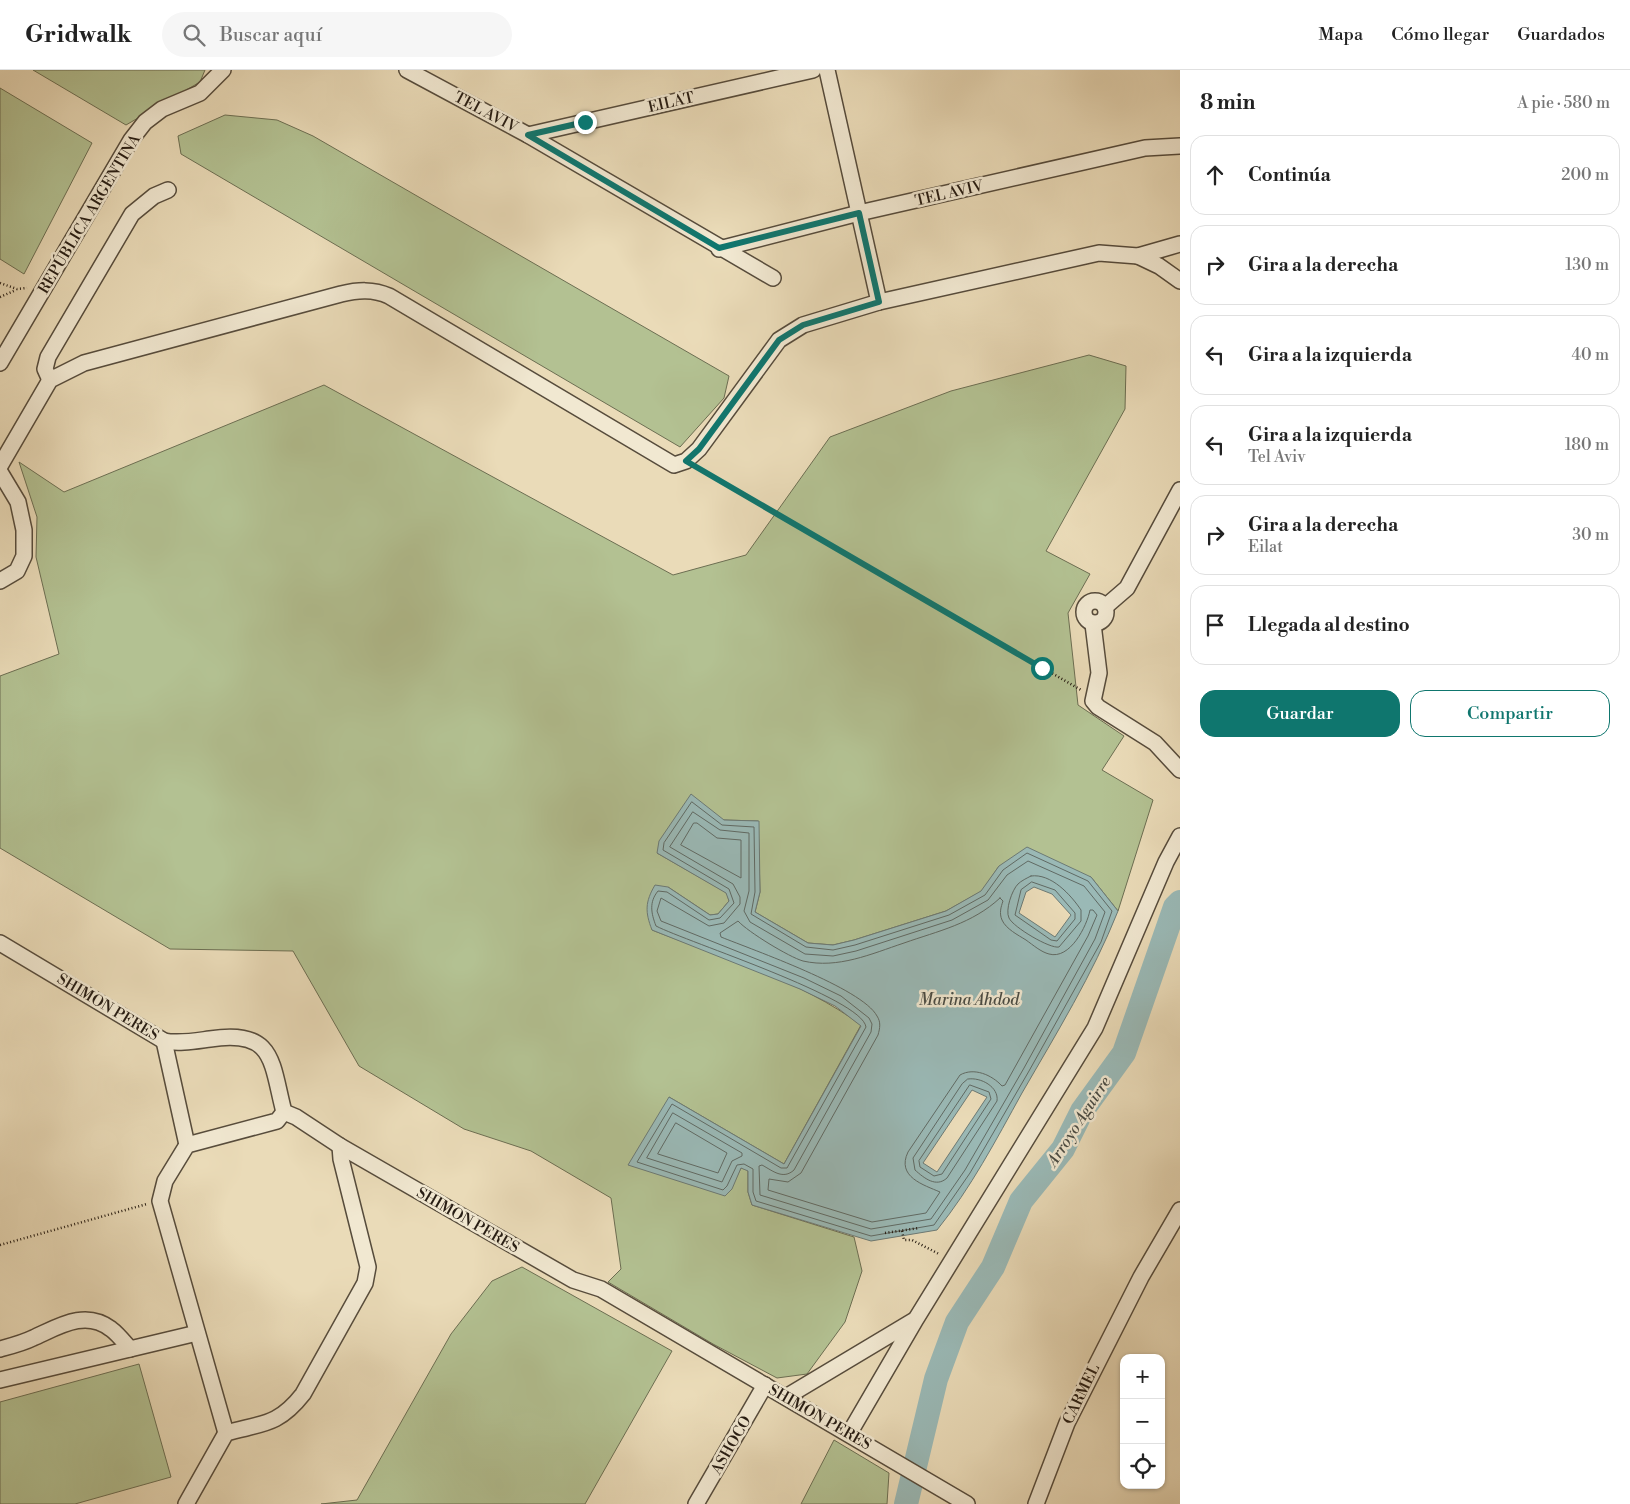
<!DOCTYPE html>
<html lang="es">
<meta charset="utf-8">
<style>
body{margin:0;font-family:"Libre Bodoni",serif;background:#f6f6f6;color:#222}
.controls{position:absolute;right:15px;bottom:15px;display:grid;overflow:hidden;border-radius:10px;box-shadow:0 1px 4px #0004}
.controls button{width:45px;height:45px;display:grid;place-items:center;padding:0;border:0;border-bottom:1px solid #e0e0e0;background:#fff;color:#222;font:25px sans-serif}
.stop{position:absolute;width:15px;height:15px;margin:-11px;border:4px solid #0f766e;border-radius:50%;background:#fff}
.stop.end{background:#0f766e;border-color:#fff;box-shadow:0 1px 5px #0008}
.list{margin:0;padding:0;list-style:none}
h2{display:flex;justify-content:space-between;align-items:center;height:65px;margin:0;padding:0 20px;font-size:21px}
h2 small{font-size:16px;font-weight:400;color:#767676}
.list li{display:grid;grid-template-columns:32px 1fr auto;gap:15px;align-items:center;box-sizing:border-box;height:80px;margin:0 10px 10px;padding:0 10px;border:1px solid #e0e0e0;border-radius:15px}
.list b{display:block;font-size:19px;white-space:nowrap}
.list p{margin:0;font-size:16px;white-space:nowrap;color:#767676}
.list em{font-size:16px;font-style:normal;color:#767676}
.actions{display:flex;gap:10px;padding:15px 20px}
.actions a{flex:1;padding:11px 0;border:1px solid #0f766e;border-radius:15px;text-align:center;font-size:18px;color:#0f766e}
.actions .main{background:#0f766e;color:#fff}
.icon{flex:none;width:28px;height:28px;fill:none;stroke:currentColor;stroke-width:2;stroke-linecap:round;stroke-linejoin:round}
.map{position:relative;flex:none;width:1180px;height:1434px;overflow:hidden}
header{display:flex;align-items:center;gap:30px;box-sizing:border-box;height:70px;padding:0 25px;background:#fff;border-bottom:1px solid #e0e0e0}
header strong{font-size:24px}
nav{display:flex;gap:28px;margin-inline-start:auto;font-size:18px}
.search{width:350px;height:45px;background:#f6f6f6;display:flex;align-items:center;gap:12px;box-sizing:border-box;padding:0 18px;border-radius:28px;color:#767676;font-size:19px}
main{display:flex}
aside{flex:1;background:#fff}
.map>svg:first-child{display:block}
.green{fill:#b3c192;stroke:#6c6e52}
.water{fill:#9ab9b6;stroke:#6c7a75;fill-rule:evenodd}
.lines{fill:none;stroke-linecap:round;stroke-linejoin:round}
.shore{stroke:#606a64;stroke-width:1}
.river{stroke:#9ab9b6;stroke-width:24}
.minor-casing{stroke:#574c3c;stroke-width:18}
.path{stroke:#261c13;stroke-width:2.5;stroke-dasharray:1 2.5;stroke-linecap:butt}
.minor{stroke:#f1e8d1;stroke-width:15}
.route{stroke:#0f766e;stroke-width:6}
.labels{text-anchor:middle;stroke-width:5;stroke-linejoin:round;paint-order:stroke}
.street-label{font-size:15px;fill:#261c13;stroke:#f1e8d1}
.water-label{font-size:16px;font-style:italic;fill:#494b44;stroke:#f1e8d1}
</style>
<header>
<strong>Gridwalk</strong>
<div class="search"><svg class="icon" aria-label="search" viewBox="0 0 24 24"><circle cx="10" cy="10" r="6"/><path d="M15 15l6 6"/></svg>Buscar aquí</div>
<nav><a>Mapa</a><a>Cómo llegar</a><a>Guardados</a></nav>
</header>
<main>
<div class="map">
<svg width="1180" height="1434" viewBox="0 0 1180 1434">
<rect width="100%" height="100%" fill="#eadbb8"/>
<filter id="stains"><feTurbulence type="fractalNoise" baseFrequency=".004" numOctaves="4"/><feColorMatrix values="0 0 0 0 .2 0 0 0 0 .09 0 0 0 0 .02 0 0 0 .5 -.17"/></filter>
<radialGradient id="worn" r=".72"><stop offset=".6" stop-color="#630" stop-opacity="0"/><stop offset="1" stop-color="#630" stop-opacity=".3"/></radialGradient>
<!-- green -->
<g class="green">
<path d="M33,0H205L200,12L126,55Z"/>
<path d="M0,18L92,73L24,204L0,189Z"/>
<path d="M225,45L277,50L313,66L729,306L724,328L680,377L181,84L178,66Z"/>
<path d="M1089,285L1126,296L1125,339L1046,481L1090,504L1068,543L1078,635L1124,666L1102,700L1153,730L1118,841L1091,807L999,796L982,821L946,841L854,870L833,875L808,873L755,842L760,822L758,751L724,750L657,783L727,823L729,831L718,844L710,845L668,817L652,860C721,887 802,911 861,955L784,1094L669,1027L736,1108L741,1098L748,1100V1122L752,1135L854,1167L862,1201L845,1252L807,1304L777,1308L713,1274L608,1212L621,1199L611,1128L531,1081L464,1059L359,996L293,881L170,879L0,778V606L59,584L36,487L37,447L19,392L64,422L324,315L673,505L746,485L830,367L951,321Z"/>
<path d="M522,1197L672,1281L585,1434H321L357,1430L451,1264L492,1211Z"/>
<path d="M139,1294L171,1407L75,1434H0V1332Z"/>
<path d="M834,1370L889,1403L887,1434H801Z"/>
</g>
<!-- water -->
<path class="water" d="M691,724L724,750L759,751L760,822L755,842L808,873L833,875L854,870L946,841L981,821L999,796L1027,777L1091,807L1118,841C1093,904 1056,964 1022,1023C996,1070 971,1118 937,1160L871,1171L752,1135L748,1122V1101L741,1098L732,1119L725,1126L628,1095L669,1027L784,1094L861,956L835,936L800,919L652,860C645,842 645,832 655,815L668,817L710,845L718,844L729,831L726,823L657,783L659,771ZM1034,817L1052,824L1071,845L1055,867L1019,843L1026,822ZM972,1020L987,1027L937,1102L923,1093Z"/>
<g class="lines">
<!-- shore -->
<g class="shore">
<path d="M692,732L722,755L754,757L755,822L751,844L806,877L833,880L855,875L949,845L985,825L1003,800L1027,783L1088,811L1112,841L1101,872L1029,1001L970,1103L934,1155L871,1166L756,1131L753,1122V1099L744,1094L737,1095L727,1116L723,1120L637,1092L672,1034L781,1098H787L866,957C862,928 687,872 656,856C651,843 649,832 658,821L667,822L709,850L720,848L734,833L729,819L663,780L664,773Z"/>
<path d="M693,742L720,760L749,763V821L744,841L750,852L805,884L833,886L856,881L952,850L988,830L1007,805L1028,791L1084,816L1105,842L1095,869L1024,998L965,1100L931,1149L871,1159L760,1125L759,1096L762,1095C773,1101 783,1110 794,1100L871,962L872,954L869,948L841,926L804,908L661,851L657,841L661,828L709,856L724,853L740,834V827L733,814L670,777Z"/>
<path d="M694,753H697L717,768L741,770V808L681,775Z"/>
<path d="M1031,806C1051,803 1071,825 1081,840V851L1059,877C1050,879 1013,857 1009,848C1005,840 1012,820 1018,814C1021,811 1027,808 1031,806Z"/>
<path d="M1032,812L1055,820L1075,843V849L1057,871L1051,870L1015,845L1021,820Z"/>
<path d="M1000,828L1003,831C1001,837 999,843 1002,850C1006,859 1018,865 1026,870C1033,875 1041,882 1049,884C1070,890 1087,856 1090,840H1093L1097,845L1088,866L1005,1015L1002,1016C992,1005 974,997 960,1005L908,1082C896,1107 924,1115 940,1122L926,1143L872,1152L768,1120L769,1109L788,1112L801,1103L878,965C880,958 881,952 877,946C862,918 753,880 721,867L720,863L738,851C748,862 789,887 803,891C838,899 871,884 904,873C938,861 972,854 1000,828Z"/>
<path d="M968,1009C981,1007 999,1017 997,1031L947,1108C936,1118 924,1108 915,1100L913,1088L962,1014Z"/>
<path d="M970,1015L989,1022L991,1029L942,1104L934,1106L920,1097L919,1091Z"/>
<path d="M673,1043L742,1083V1086L732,1091L722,1112L647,1088Z"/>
<path d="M676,1053L727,1083L718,1103L658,1084Z"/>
</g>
<!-- river -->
<path class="river" d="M906,1434L936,1309L957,1252L993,1197L1021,1131L1063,1079L1082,1041L1124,983L1175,837L1180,832"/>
<!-- minor casing -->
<g class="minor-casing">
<g id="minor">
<path d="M407,0L528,65L773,208"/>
<path d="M827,0L879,232"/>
<path d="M528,65L813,0"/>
<path d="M719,179L859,143L1145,78L1180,76"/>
<path d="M1138,186L1159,196L1180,211"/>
<path d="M0,293L131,70L145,52L162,39L200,23L223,0"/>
<path d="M50,310L45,299L48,287L132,144L154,126L168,120"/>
<path d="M0,396L50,310L84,293L341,224C358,220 373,219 389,226L674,395L686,391L699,379L779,270L803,255L879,232L1099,183L1138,186L1180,174"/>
<path d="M0,402L18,432L24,460V486L17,501L0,511"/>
<circle cx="1095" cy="542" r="11"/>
<path d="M1105,537L1127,518L1180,420"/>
<path d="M1093,554L1099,603L1093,631L1098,637L1155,673L1180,700"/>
<path d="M0,873L164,971C179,974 195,971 210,969C275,959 271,992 284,1042L296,1047L340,1076L573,1210L601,1219L967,1434"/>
<path d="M164,971L187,1075"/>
<path d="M0,1279C11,1276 23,1273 33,1268C58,1257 85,1239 111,1259C118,1264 124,1272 130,1279"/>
<path d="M0,1310L197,1263"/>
<path d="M786,1327L913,1251"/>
<path d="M226,1363L160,1131L165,1111L187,1075L277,1051L284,1042"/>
<path d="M849,1364L916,1249L1095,958L1166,792L1180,766"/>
<path d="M186,1434L226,1363C262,1353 278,1356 303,1324L365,1213L368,1197L341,1089L340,1076"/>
<path d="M696,1434L765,1315"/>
<path d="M1036,1434L1067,1353L1141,1207L1180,1140"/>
</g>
</g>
<!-- path -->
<g class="path">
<path d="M0,213L17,219L27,218"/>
<path d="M0,227L16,220"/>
<path d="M698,398L1081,620"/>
<path d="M902,1161L904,1170H912L939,1184"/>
<path d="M885,1163L919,1158"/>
<path d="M0,1175L147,1134"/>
</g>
<!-- minor -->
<use href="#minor" class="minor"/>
</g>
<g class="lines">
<!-- route -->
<path class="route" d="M585,52L528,65L719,178L859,143L879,232L803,255L779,270L699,379L686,391L1042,598"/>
</g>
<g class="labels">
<!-- street labels -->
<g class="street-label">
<text transform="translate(671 32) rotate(-13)" y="5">EILAT</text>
<text transform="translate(486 42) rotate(28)" y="5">TEL AVIV</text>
<text transform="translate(949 123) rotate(-13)" y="5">TEL AVIV</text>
<text transform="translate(89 144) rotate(-59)" y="5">REPÚBLICA ARGENTINA</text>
<text transform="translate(108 937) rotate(31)" y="5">SHIMON PERES</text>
<text transform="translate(468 1150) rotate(30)" y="5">SHIMON PERES</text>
<text transform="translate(1081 1324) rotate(-64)" y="5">CARMEL</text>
<text transform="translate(820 1347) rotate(30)" y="5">SHIMON PERES</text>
<text transform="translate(731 1375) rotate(-60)" y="5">ASHOCO</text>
</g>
<!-- water labels -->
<g class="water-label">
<text x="969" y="935">Marina Ahdod</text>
<text transform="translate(1078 1051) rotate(-57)" y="6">Arroyo Aguirre</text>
</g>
</g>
<rect width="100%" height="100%" filter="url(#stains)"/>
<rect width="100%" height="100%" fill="url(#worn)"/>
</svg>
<div class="controls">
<button>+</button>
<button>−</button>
<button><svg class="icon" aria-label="locate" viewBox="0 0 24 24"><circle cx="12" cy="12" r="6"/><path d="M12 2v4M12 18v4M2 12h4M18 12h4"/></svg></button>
</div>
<div class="stop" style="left:1042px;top:598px"></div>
<div class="stop end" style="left:585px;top:52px"></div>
</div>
<aside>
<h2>8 min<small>A pie · 580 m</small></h2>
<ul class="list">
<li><svg class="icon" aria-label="ahead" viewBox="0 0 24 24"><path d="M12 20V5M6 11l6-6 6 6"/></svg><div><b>Continúa</b></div><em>200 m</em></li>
<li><svg class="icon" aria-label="right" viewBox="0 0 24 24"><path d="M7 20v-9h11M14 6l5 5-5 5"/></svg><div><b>Gira a la derecha</b></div><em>130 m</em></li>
<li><svg class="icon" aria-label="left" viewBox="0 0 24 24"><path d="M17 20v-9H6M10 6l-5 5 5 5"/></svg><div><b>Gira a la izquierda</b></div><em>40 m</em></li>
<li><svg class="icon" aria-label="left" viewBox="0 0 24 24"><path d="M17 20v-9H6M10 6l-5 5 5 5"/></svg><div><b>Gira a la izquierda</b><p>Tel Aviv</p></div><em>180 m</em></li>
<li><svg class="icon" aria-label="right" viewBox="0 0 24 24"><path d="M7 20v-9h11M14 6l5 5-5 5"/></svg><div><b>Gira a la derecha</b><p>Eilat</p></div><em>30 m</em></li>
<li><svg class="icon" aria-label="arrive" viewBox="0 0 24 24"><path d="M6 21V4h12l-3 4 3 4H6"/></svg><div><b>Llegada al destino</b></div></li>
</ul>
<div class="actions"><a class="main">Guardar</a><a>Compartir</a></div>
</aside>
</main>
